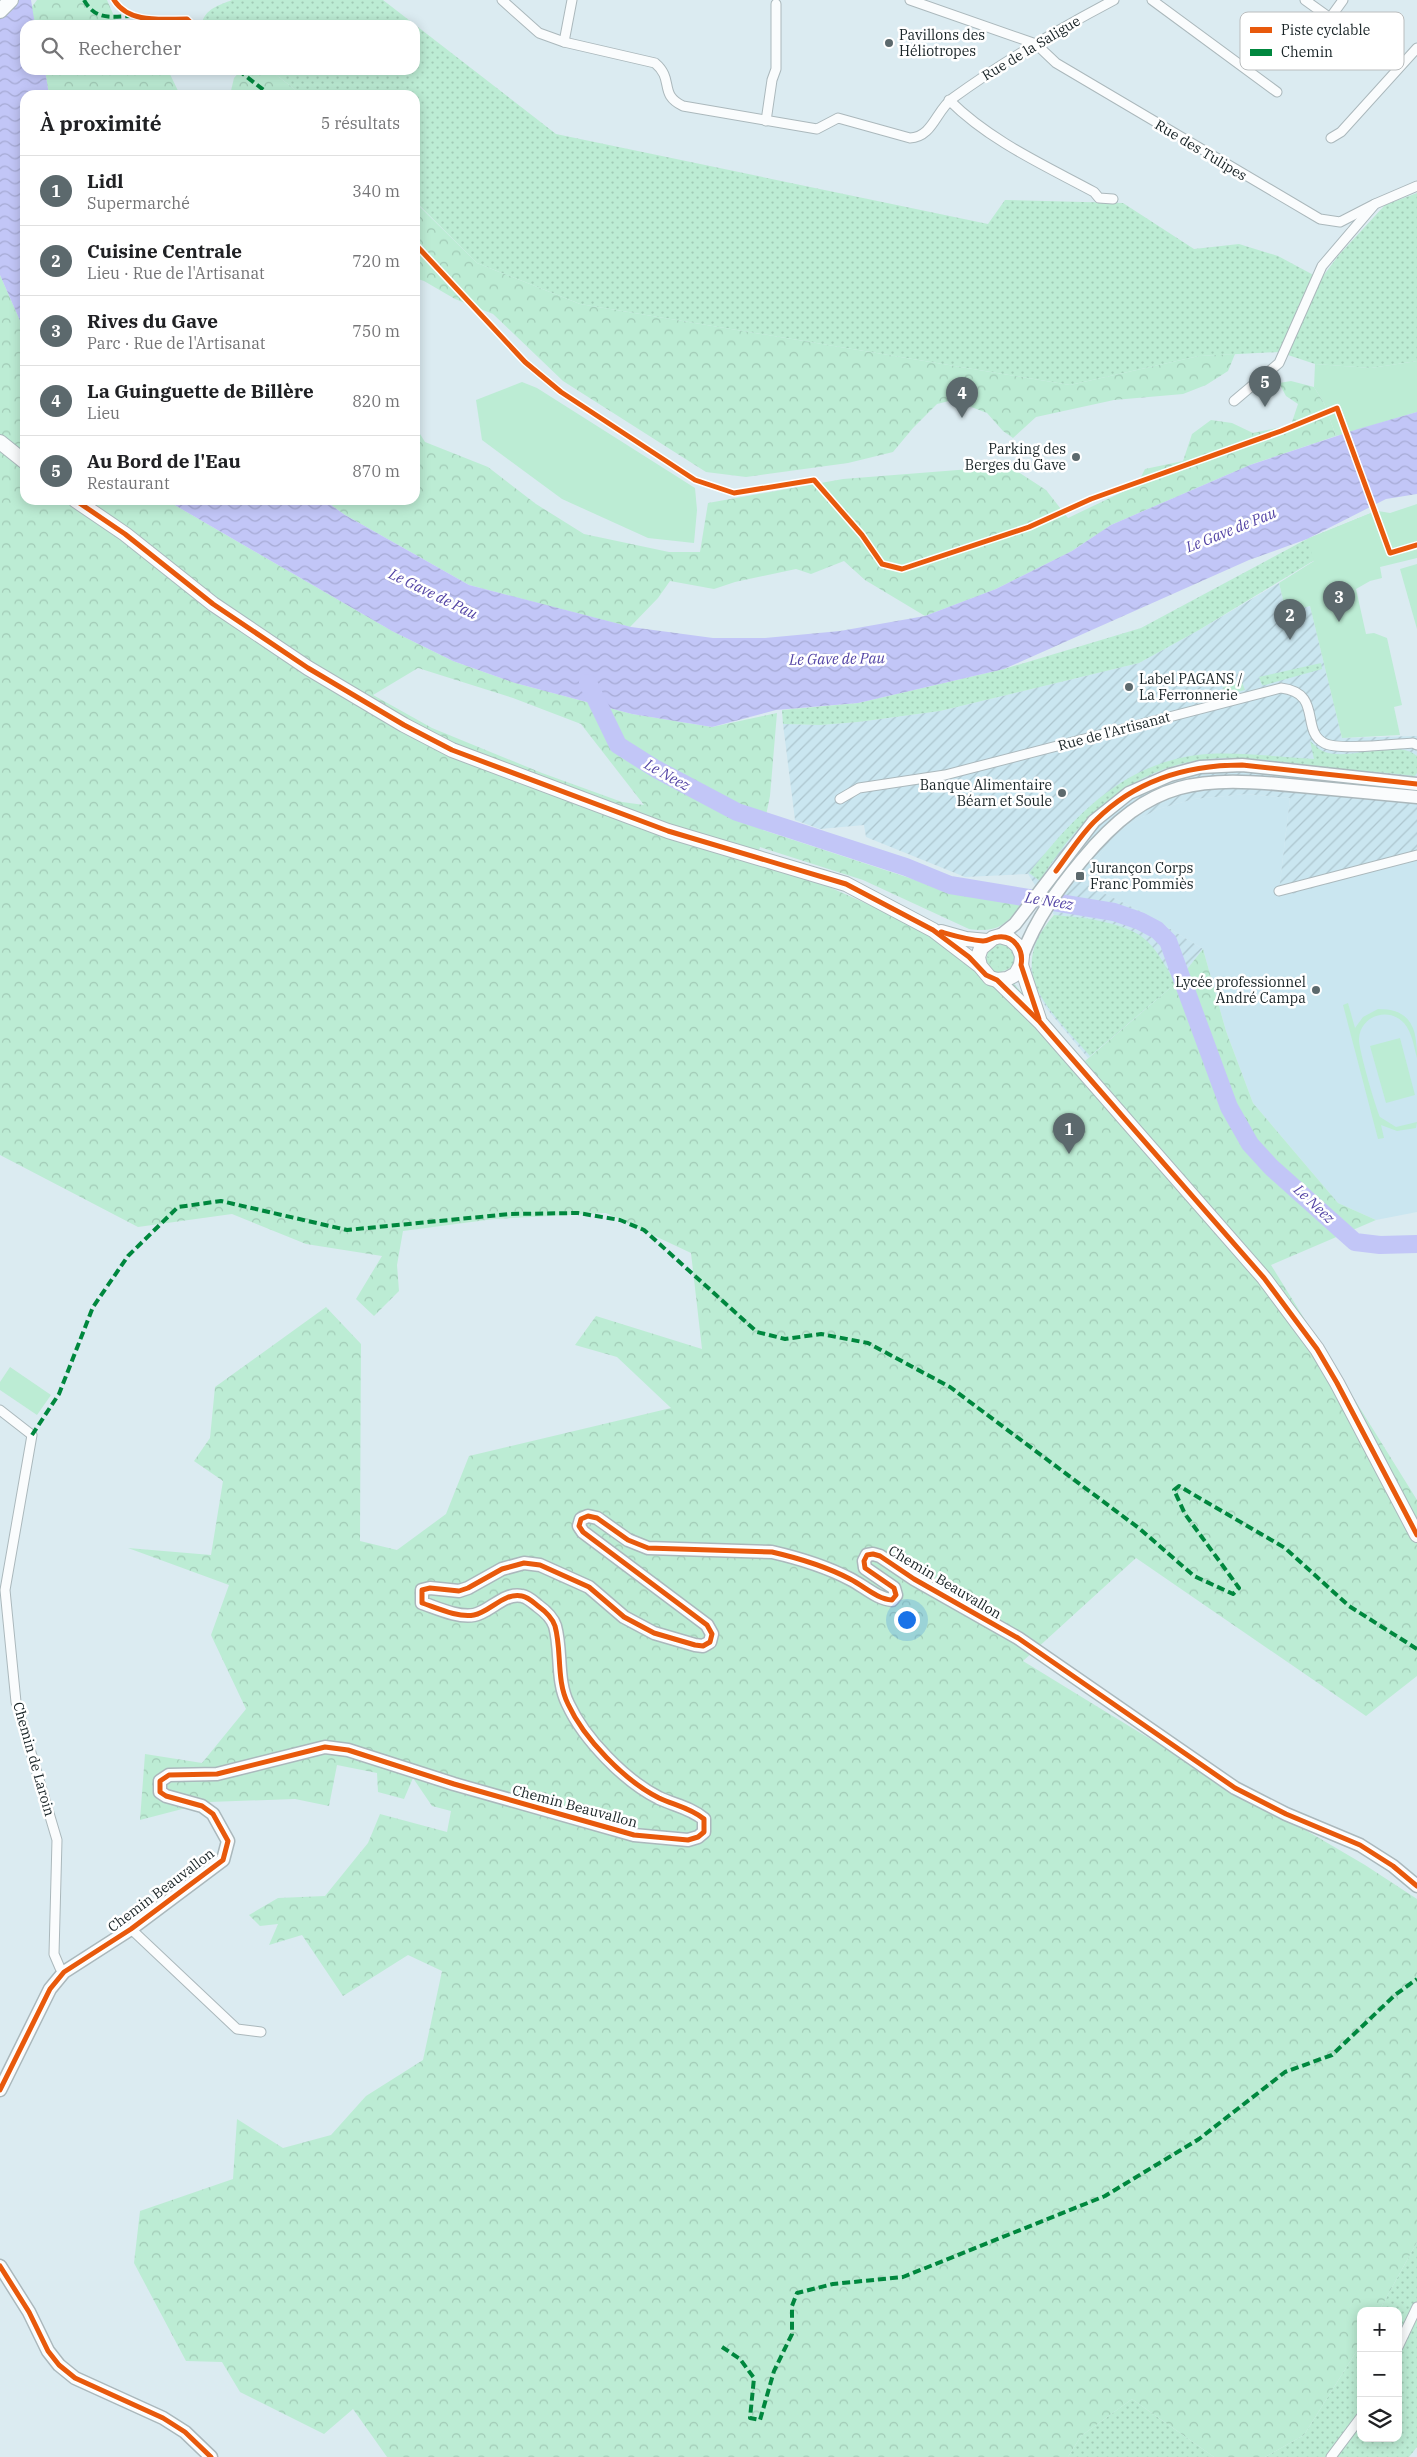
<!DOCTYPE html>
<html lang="fr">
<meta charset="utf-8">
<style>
body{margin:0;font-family:"IBM Plex Serif",serif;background:#f6f6f6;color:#202124}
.controls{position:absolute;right:15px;bottom:15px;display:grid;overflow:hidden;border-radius:10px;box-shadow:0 2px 12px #0003}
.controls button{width:45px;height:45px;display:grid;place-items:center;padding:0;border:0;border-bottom:1px solid #e0e0e0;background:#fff;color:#202124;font:25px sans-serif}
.you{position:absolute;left:906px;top:1619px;width:18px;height:18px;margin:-12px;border:4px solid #fff;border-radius:50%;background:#1a73e8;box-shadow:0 0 0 8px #1a73e833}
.badge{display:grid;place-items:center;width:32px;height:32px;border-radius:50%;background:#5c696d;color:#fff;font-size:16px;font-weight:700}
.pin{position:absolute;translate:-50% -41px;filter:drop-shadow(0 1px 2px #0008)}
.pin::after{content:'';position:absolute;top:26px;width:18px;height:15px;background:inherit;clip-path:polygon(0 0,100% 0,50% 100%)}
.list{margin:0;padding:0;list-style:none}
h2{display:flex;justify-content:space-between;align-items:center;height:65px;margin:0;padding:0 20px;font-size:21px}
h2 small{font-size:16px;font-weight:400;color:#757577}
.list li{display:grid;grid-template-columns:32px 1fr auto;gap:15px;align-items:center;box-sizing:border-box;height:70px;padding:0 20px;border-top:1px solid #e0e0e0}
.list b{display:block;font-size:19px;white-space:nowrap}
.list p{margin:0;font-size:16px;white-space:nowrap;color:#757577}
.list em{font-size:16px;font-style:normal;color:#757577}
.icon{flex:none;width:28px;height:28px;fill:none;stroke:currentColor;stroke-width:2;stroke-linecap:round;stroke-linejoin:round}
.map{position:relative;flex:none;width:1417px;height:2457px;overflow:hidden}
.search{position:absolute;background:#fff;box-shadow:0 2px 12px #0003;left:20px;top:20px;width:400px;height:55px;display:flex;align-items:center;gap:12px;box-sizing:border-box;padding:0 18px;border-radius:15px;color:#757577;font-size:19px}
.panel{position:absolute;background:#fff;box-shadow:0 2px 12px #0003;left:20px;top:90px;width:400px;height:415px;border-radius:15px}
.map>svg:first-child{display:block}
.built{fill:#cae6f0}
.industrial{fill:url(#industrial-furrows)}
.grass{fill:url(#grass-dots)}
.forest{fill:url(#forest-crowns);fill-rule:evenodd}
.park{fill:#bcecd4}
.water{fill:url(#water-waves)}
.pier{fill:#dbebf1}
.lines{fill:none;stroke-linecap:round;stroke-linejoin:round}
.river{stroke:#c2c6f7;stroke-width:18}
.street-casing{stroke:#abb8bc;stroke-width:11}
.secondary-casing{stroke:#abb8bc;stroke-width:15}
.primary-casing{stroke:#abb8bc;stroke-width:16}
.street{stroke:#fafcfd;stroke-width:9}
.secondary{stroke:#fafcfd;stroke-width:12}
.primary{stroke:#fafcfd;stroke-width:14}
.quiet{stroke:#00873e;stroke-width:4;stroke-dasharray:8 4;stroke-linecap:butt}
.cycleway-casing{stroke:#fff;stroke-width:8}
.cycleway{stroke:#e8590c;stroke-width:5}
.poi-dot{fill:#5c696d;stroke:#fff;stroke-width:2}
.labels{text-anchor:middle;stroke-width:5;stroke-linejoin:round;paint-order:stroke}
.poi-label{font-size:14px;fill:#182326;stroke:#fff;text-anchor:start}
.street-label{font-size:14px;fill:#182326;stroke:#fff}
.water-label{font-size:15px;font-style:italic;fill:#5344a5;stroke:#fff}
.key{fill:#fff;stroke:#babdbe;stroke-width:1}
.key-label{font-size:14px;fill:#182326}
</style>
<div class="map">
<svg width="1417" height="2457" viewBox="0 0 1417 2457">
<defs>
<pattern id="industrial-furrows" width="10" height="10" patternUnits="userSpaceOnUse" patternTransform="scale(1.25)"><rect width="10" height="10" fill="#cae6f0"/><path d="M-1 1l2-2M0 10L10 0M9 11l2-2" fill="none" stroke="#adc5ce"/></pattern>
<pattern id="grass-dots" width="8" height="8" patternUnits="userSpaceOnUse" patternTransform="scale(1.25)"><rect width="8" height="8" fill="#bcecd4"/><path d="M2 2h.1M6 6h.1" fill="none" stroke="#a1cab6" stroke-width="1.8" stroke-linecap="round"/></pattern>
<pattern id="forest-crowns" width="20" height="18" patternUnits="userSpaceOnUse" patternTransform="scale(1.25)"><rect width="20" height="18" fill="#bcecd4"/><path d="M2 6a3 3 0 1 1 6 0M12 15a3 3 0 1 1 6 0" fill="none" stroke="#a1cab6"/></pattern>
<pattern id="water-waves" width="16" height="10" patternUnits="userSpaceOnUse" patternTransform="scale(1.25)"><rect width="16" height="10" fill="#c2c6f7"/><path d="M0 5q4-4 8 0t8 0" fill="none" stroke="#a6aad4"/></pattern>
</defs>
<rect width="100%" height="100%" fill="#dbebf1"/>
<!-- built -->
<path class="built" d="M1246,794L1290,798L1279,891L1417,859V1212L1376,1220L1338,1203L1253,1103L1226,1031L1203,949L1144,913L1083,883L1089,871L1110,841L1125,826L1158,809L1194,799Z"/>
<!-- industrial -->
<path class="industrial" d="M1279,583L1286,612L1310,606L1342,738L1417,736V859L1281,897L1279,891L1290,798L1246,794L1194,799L1158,809L1125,826L1110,841L1089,871L1083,883L1144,913L1203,949L1176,983L1088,1058L1047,1009L1032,984L1031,971L1035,940L1054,915L1028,874L965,877L866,837L864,825L820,829L795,820L783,724L820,725L858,722L940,711L1139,663L1199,630Z"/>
<!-- grass -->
<g class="grass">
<path d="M232,0H383L556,134L988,224L1005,200L1123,203L1194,249L1239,244L1278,256L1321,279L1338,256L1385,205L1417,193V361L1371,368L1315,364L1279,352L1199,356L1070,385L580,304L477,263L415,201V95H302L270,70H415V25L202,24C204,9 220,5 232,0Z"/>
<path d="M1371,513L1386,552L1313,561L1199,630L1139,663L940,711L858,722L820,725L783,724L782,710L858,703L1004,669L1141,628L1307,539Z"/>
<path d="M1321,663L1322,669L1265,685H1262L1259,677Z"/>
<path d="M1242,682L1245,690L1225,695L1223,687Z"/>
<path d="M1310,741C1315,745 1319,750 1325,752C1350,761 1397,738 1417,756V773L1415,776C1381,772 1347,770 1313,766C1278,762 1243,755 1208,759C1132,767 1078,818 1040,881L1029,873C1077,813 1126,760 1208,754C1243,752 1279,757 1314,759Z"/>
<path d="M1054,915C1080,917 1128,922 1147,941C1159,952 1167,970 1176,983L1090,1056C1050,1010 1003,973 1054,915Z"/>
<circle cx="1001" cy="957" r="14"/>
<path d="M1417,2242V2447L1409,2457H1265L1304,2435L1361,2344V2438H1398V2311H1379Z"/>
<path d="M1132,2399L1214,2457H1068L1081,2436Z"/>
</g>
<!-- forest -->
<g class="forest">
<path d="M37,0H107L117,23L136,25H35L31,8Z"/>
<path d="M45,70H168L180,95H49Z"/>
<path d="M241,70H270L302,95H230L234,78Z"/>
<path d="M415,202L477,263L580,304L1070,385L1199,356L1235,354L1228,371L1206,385L1183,394L1114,400L1036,417L1013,438L1003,431L987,413L953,400L937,404L913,428L893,452L848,463L746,477L706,472L563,381L493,314L455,299L424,281L415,278Z"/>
<path d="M0,275L25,332V500H166L392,631L453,661L515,683L632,714L712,727L777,713L770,796L763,830L943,889L1022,903C1007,925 997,933 969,929L863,880L760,847L757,858L791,870L991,959L1085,1061L1176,983L1203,949L1226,1031L1253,1103L1338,1203L1376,1220L1271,1265L1417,1500V1676L1366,1716L1136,1558L1023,1661L1142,1734L1365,1865L1417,1899V2242L1379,2311H1361V2344L1304,2435L1265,2457H1214L1132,2399L1081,2436L1068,2457H387L353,2409L324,2434L240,2392L222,2362L186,2361L134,2263L140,2211L233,2179L237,2119L283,2148L331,2135L366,2096L423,2060L442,1971L408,1955L343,1996L302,1935L269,1945L278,1924L260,1926L249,1915L278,1898L325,1896L368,1843L380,1814L447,1832L451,1811L432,1806L413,1778L404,1799L378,1792L377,1773L337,1765L329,1806L295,1799L209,1802L140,1820L145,1754L202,1763L246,1709L211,1635L229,1585L128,1548L211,1555L223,1481L194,1461L210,1438L215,1387L326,1307L361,1344L360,1541L397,1550L446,1514L469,1456L671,1408L617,1357L575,1345L596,1316L702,1349L691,1253L606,1213L494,1219L403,1231L397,1265L399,1291L374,1316L356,1299L382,1256L306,1244L232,1214L138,1227L0,1155ZM418,668L513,698L581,724L644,805L622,802L542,773L432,728L373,695Z"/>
<path d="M1291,381L1314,387L1324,403L1336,436L1250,465L1111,525L1072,551L996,589L925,616L865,580L844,561L811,574L796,569L735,582L714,589L670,581L658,598L630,627L469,585L345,515L324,500H415V426L425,442L488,467L536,504L584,534L669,552H700L708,503L843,479L1009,466L1046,490L1068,518L1137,485L1145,469L1183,461L1192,434L1211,420L1232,423L1253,433L1291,425L1298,404L1286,396L1279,383Z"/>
</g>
<!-- park -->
<g class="park">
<path d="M1417,361V412L1350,432L1341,408L1335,411L1344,434L1336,436L1324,403L1314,387L1315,364L1371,368Z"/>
<path d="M522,382L537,388L695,488L697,510L694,543L648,538L562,499L482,440L476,400Z"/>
<path d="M1417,504V558L1380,567L1382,578L1370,581L1356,589L1366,634L1374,633L1387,638L1402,705L1394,707L1400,735L1342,738L1310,606L1286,612L1279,583L1314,561L1307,539L1371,513L1378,511L1390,513Z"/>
<path d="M1417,564V629L1400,569Z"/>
<path d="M1348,1003L1355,1028L1363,1017L1378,1009C1412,1009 1417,1029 1417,1058C1414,1047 1412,1032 1404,1023C1388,1006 1360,1016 1359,1039C1358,1047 1376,1109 1380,1117L1396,1127L1417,1122L1416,1128L1397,1131L1381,1125L1384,1138L1378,1139L1343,1005Z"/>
<path d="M1400,1038L1415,1095L1386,1103L1370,1046Z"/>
<path d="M10,1367L51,1395L37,1415L0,1390V1382Z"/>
</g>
<!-- water -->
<g class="water">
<path d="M0,0H31L35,25H25V70H45L49,95H25V332L0,275Z"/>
<path d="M1417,412V494L1386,499L1307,539L1249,560L1004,669L858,703L776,710L712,727L632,714L515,683L453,661L392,631L166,500H324L345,515L469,585L631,627L713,638H765L840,631L925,616L996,589L1072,551L1111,525L1250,465L1358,429Z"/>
</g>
<!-- pier -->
<path class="pier" d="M1349,429L1376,506L1370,509L1343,431Z"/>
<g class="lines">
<!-- river -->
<path class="river" d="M588,683L618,745L656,769L737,812L906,867L950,885L1114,912L1140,921L1157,930L1168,941L1229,1107L1250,1144L1271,1167L1355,1242L1380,1245L1417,1244"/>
<!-- street casing -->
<g class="street-casing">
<g id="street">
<path d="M502,0L539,33L564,42L655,63C675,80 658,94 683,106L817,129L838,118L910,138C933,137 936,110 953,98C1004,61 1059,29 1114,0"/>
<path d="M910,0L1036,44L1056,63L1320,219L1340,222L1375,204"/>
<path d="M1152,0L1277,92"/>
<path d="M1305,0L1330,18L1343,0"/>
<path d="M564,42L572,0"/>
<path d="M949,100C990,141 1044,165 1094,192L1099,198L1113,199"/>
<path d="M766,121L772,80L776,69V4"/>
<path d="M1331,138L1341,132L1417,48"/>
<path d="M1234,401L1279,363L1322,266L1375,204L1417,186"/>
<path d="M840,799L859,788L945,775L1281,688C1323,693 1300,730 1324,743C1338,751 1395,744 1413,743L1417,745"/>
<path d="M1279,891L1417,855"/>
<path d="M0,1410L32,1435L5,1590L16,1702L57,1840L54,1954L60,1968L64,1972"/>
<path d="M131,1929L237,2029L261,2032"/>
<path d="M1398,2347L1417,2307"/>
<path d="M1331,2457L1361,2417"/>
</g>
</g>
<!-- secondary casing -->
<g class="secondary-casing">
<g id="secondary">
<path d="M1000,936L1015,924L1094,821L1129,793L1170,775L1200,767L1242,765L1417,784"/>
<path d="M1022,956C1036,919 1057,890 1082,860C1151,777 1199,776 1300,786C1339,790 1378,793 1417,797"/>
<path d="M0,2090L50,1989L64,1972L131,1929L223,1860L228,1841L213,1814L202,1806L166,1796L160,1792V1781L169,1775L217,1774L325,1747L348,1750L454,1784L634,1835L688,1840L698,1837L704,1832V1819C691,1808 674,1805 659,1798C625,1781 584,1739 568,1704C556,1680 562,1651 555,1626C552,1617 545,1611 538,1606C533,1602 528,1597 522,1596C504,1592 490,1612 474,1615C458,1618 437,1608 422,1603V1590L430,1588L459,1591L468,1588L502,1569L524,1563L540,1565L589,1587L624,1617L654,1633L695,1645L703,1646L710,1642L712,1634L707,1625L583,1532L579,1526L581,1519L588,1516L597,1518L628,1540L648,1548L772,1552C798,1558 827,1567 850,1579C864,1586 877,1599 892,1600L896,1595L894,1588L865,1568L864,1561L867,1555L873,1554L880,1556L914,1579L1018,1638L1235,1788L1286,1814L1360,1845L1393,1866L1417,1886"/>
<path d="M0,2266L29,2312L48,2351L59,2365L75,2378L163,2418L185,2432L211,2457"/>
</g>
</g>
<!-- primary casing -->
<g class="primary-casing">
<g id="primary">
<path d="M0,11L11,0"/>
<path d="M0,442L25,462"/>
<path d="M75,500L125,534L213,604L308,668L404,725L452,750L668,831L846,884L933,930L980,966L990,978L997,980L1007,979L1016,974L1021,965L1022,956L1018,946L1010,939L1000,936L993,938L981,948L978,957L980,966"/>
<path d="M941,932L966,939L987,941"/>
<path d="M1021,965L1039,1019"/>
<path d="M997,980L1040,1022L1264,1278L1317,1349L1337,1383L1417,1535"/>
</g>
</g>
<!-- street -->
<use href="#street" class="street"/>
<!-- secondary -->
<use href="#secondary" class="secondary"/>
<!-- primary -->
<use href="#primary" class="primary"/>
<!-- quiet -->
<g class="quiet">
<path d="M84,0C95,20 110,17 131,16"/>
<path d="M238,70L270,95"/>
<path d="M32,1435L59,1394L93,1307L128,1256L178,1207L221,1201L347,1230L510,1214L578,1213L620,1220L644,1230L757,1332L785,1339L821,1334L868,1343L950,1387L1140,1529L1194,1576L1233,1594L1239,1588L1185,1514L1174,1490L1179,1486L1285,1548L1349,1606L1417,1649"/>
<path d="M722,2347L740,2359L754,2378L750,2418L760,2420L774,2371L792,2334V2306L797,2293L833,2284L903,2277L1105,2196L1199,2139L1285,2072L1332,2055L1395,1995L1417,1979"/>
</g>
<!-- cycleway casing -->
<g class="cycleway-casing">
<g id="cycleway">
<path d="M114,0C129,24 162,19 187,19L193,25"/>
<path d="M415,244L525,362L561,392L695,480L734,493L814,480L862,535L882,564L902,569L1029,527L1091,499L1281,431L1337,408L1390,553L1417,545"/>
<path d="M75,500L125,534L213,604L308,668L404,725L452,750L668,831L846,884L933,930L969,957L986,975L997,980L1040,1022L1264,1278L1317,1349L1337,1383L1417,1535"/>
<path d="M1056,871C1069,854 1081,834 1096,820C1136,780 1188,765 1242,765L1417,784"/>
<path d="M941,932C955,936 968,940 983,941C989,941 992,937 998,937C1014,935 1024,950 1021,965L1039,1019"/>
<path d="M0,2090L50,1989L64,1972L131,1929L223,1860L228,1841L213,1814L202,1806L166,1796L160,1792V1781L169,1775L217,1774L325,1747L348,1750L454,1784L634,1835L688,1840L698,1837L704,1832V1819C691,1808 674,1805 659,1798C625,1781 584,1739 568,1704C556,1680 562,1651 555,1626C552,1617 545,1611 538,1606C533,1602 528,1597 522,1596C504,1592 490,1612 474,1615C458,1618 437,1608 422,1603V1590L430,1588L459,1591L468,1588L502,1569L524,1563L540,1565L589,1587L624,1617L654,1633L695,1645L703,1646L710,1642L712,1634L707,1625L583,1532L579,1526L581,1519L588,1516L597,1518L628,1540L648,1548L772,1552C798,1558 827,1567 850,1579C864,1586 877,1599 892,1600L896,1595L894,1588L865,1568L864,1561L867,1555L873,1554L880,1556L914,1579L1018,1638L1235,1788L1286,1814L1360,1845L1393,1866L1417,1886"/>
<path d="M0,2266L29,2312L48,2351L59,2365L75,2378L163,2418L185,2432L211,2457"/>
</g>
</g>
<!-- cycleway -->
<use href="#cycleway" class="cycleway"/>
</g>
<!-- markers -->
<g class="poi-dot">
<circle cx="889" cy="43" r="5"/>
<circle cx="1076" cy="457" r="5"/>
<circle cx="1129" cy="687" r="5"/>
<circle cx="1062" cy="793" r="5"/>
<rect x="1075" y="871" width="10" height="10" rx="2.5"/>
<circle cx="1316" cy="990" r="5"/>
</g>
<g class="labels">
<!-- poi labels -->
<g class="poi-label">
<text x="899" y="40">Pavillons des<tspan x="899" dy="16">Héliotropes</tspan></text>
<text x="1066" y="454" text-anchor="end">Parking des<tspan x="1066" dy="16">Berges du Gave</tspan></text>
<text x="1139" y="684">Label PAGANS /<tspan x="1139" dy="16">La Ferronnerie</tspan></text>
<text x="1052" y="790" text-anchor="end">Banque Alimentaire<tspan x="1052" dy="16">Béarn et Soule</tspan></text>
<text x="1090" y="873">Jurançon Corps<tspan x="1090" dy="16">Franc Pommiès</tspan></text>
<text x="1306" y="987" text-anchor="end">Lycée professionnel<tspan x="1306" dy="16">André Campa</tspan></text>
</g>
<!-- street labels -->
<g class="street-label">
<text transform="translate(1031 48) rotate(-31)" y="5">Rue de la Saligue</text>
<text transform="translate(1201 150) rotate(31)" y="5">Rue des Tulipes</text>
<text transform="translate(1114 731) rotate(-15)" y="5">Rue de l'Artisanat</text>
<text transform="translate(945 1582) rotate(31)" y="5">Chemin Beauvallon</text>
<text transform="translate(34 1759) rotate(74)" y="5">Chemin de Laroin</text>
<text transform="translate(575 1806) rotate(15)" y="5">Chemin Beauvallon</text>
<text transform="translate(161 1890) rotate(-37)" y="5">Chemin Beauvallon</text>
</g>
<!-- water labels -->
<g class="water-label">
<text transform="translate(1231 530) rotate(-22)" y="5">Le Gave de Pau</text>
<text transform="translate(433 594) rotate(26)" y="5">Le Gave de Pau</text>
<text transform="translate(837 659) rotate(-1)" y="5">Le Gave de Pau</text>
<text transform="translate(667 775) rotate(29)" y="5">Le Neez</text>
<text transform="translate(1049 901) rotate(9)" y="5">Le Neez</text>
<text transform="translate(1314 1204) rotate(43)" y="5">Le Neez</text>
</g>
</g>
<!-- legend -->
<rect x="1240" y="12" width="164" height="58" rx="8" class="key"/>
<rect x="1250" y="27" width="22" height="6" fill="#e8590c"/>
<rect x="1250" y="49" width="22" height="7" fill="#00873e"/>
<g class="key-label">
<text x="1281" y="35">Piste cyclable</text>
<text x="1281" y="57">Chemin</text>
</g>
</svg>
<div class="controls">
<button>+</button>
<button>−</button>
<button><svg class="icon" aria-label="layers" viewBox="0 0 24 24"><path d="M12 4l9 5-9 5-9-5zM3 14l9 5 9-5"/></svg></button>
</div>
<div class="you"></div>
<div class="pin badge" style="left:1069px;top:1154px">1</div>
<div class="pin badge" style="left:1290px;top:640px">2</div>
<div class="pin badge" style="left:1339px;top:622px">3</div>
<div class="pin badge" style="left:962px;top:418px">4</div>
<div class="pin badge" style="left:1265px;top:407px">5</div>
<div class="search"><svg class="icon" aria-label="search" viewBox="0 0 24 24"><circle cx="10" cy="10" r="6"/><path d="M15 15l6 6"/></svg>Rechercher</div>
<section class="panel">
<h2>À proximité<small>5 résultats</small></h2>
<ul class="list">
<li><span class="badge">1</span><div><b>Lidl</b><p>Supermarché</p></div><em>340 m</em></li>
<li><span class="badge">2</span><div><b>Cuisine Centrale</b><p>Lieu · Rue de l'Artisanat</p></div><em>720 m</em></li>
<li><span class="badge">3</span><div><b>Rives du Gave</b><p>Parc · Rue de l'Artisanat</p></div><em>750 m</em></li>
<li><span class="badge">4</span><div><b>La Guinguette de Billère</b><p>Lieu</p></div><em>820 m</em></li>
<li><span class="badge">5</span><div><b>Au Bord de l'Eau</b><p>Restaurant</p></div><em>870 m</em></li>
</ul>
</section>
</div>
